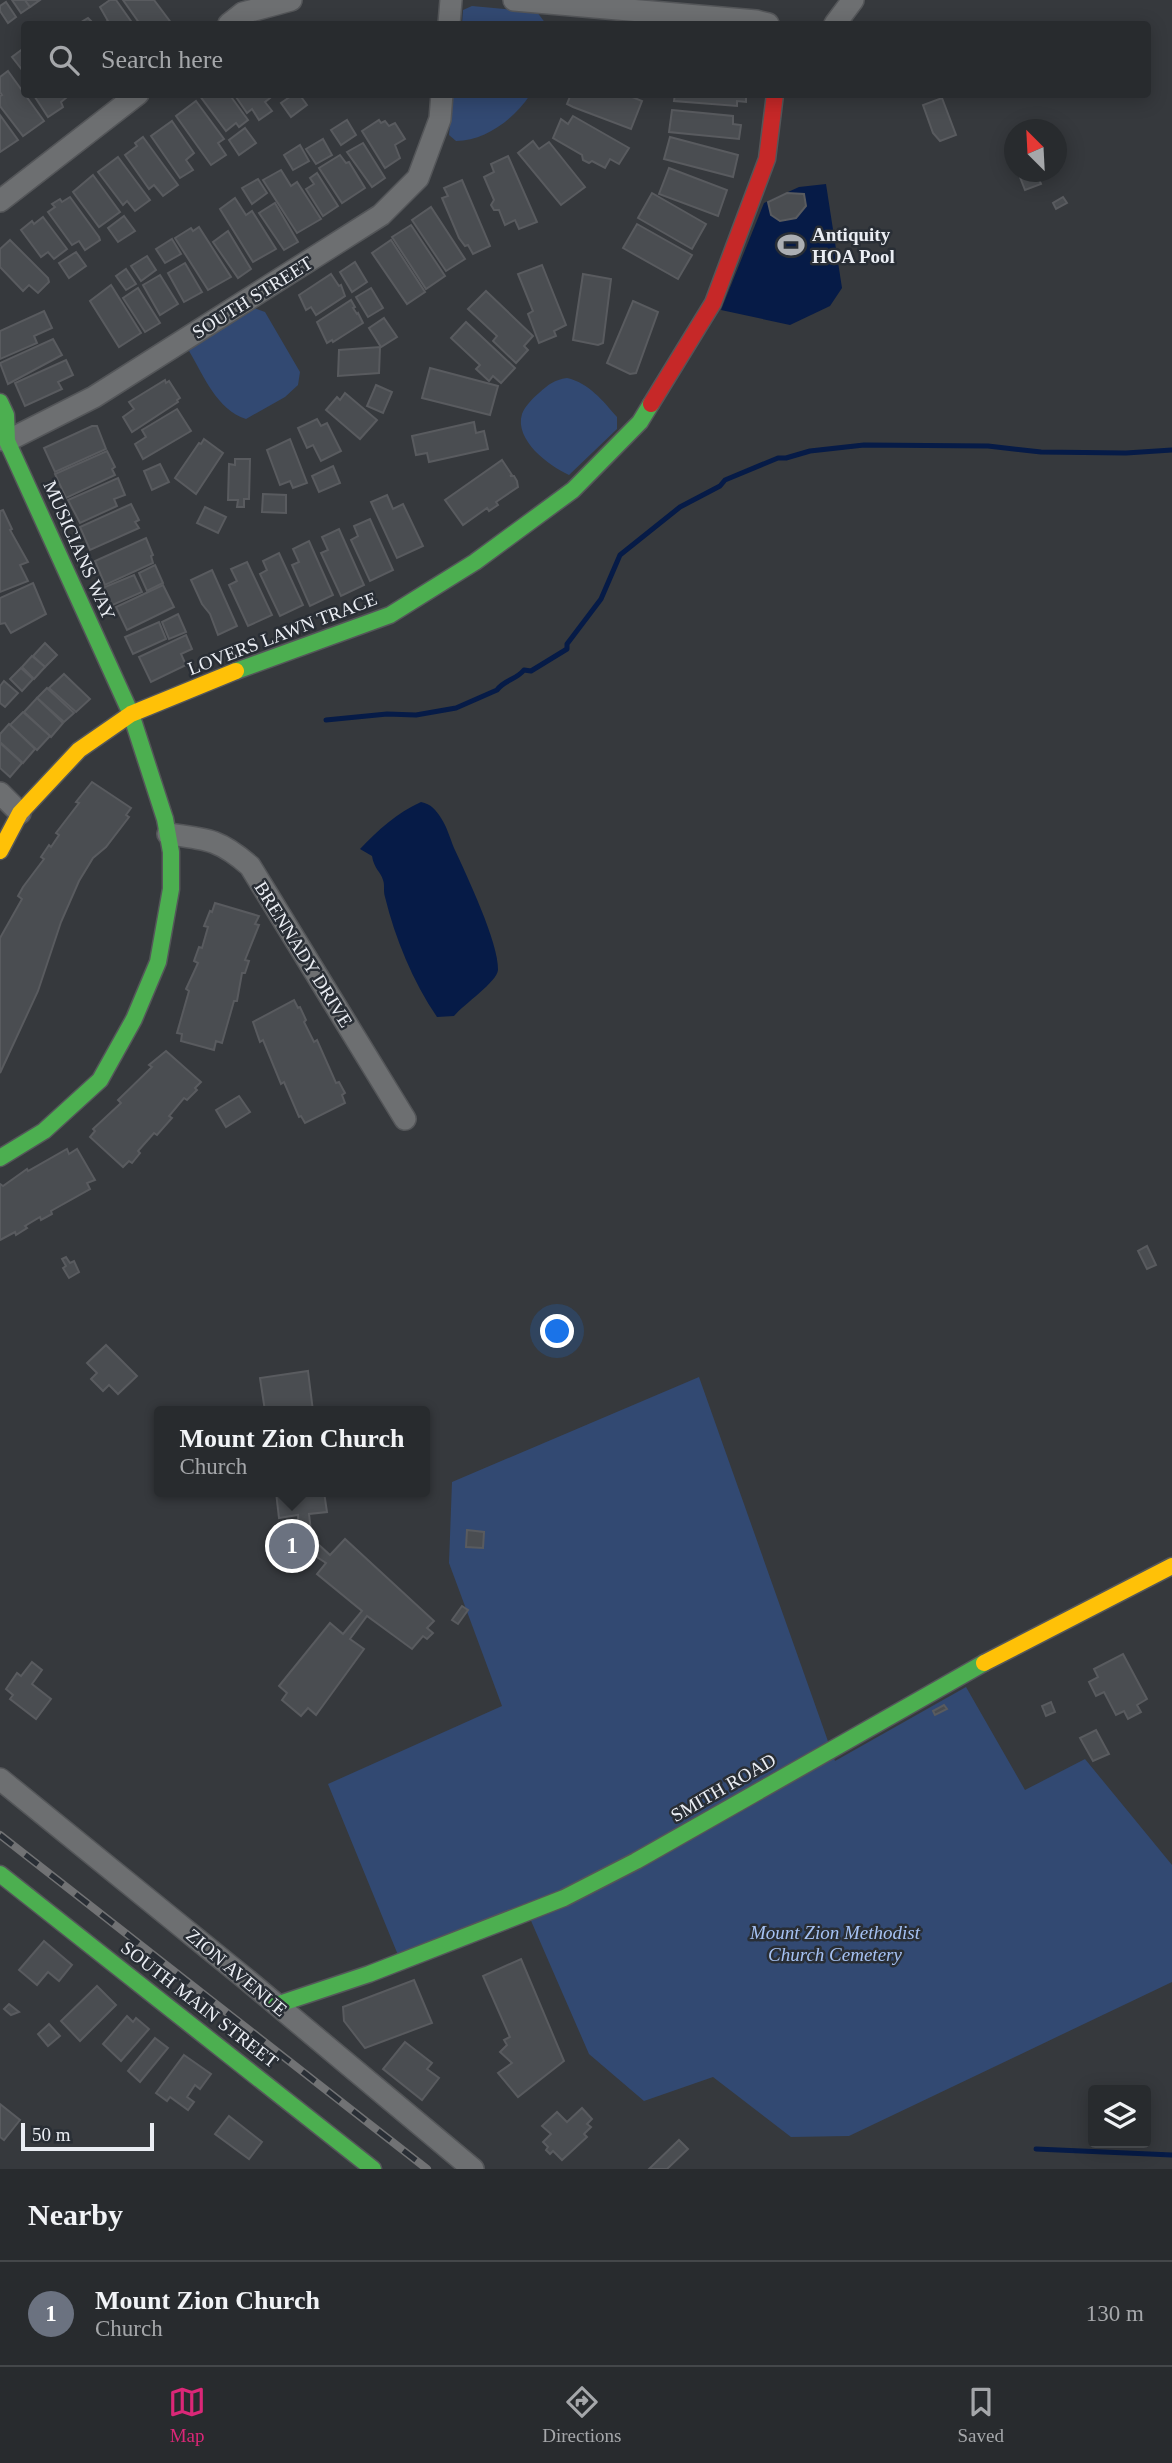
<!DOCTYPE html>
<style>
body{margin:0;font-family:"Times New Roman",serif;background:#303336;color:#f1f3f6}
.controls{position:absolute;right:21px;bottom:21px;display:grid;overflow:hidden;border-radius:7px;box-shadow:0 4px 18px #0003}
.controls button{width:63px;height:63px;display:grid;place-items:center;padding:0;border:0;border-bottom:2px solid #44474a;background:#282b2e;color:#f1f3f6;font:35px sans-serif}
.compass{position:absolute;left:1004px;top:119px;width:63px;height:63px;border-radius:50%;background:#282b2e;box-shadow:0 4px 18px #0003;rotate:336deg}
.scale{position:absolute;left:21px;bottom:18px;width:133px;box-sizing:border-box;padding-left:7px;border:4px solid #eaedf3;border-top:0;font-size:19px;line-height:24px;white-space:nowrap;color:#eaedf3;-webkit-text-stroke:5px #292e35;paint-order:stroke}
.you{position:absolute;left:558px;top:1332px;width:24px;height:24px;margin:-18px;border:5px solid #fff;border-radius:50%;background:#1a73e8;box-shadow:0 0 0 10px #1a73e833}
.badge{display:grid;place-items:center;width:46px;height:46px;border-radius:50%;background:#db2777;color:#fff;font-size:23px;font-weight:700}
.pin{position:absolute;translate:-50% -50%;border:4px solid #fff;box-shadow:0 2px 7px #0006}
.popup{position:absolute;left:154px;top:1406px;width:276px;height:91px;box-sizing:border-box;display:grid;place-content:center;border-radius:7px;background:#282b2e;filter:drop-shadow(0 2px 5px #0005);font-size:23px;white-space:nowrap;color:#a5a7aa}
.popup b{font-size:26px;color:#f1f3f6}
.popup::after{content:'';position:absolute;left:50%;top:100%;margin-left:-14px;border:14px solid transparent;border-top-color:#282b2e}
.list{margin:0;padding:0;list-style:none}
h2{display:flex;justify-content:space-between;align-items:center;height:91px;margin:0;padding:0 28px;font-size:30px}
h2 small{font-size:23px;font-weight:400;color:#a5a7aa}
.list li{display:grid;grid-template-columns:46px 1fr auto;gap:21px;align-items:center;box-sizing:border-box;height:105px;padding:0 28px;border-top:2px solid #44474a}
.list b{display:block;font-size:26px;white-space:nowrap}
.list p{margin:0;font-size:23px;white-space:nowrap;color:#a5a7aa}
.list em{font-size:23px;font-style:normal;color:#a5a7aa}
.icon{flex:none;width:38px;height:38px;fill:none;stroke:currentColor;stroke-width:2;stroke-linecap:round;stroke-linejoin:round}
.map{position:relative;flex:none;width:1172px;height:2169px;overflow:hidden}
.search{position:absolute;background:#282b2e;box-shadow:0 4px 18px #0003;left:21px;right:21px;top:21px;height:77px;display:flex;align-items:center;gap:18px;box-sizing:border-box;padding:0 24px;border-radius:7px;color:#a5a7aa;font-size:26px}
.sheet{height:196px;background:#282b2e}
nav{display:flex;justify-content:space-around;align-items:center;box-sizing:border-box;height:98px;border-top:2px solid #44474a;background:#282b2e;font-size:19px;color:#a5a7aa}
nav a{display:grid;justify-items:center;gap:4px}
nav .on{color:#db2777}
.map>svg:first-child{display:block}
.green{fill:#324972}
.water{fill:#061b47}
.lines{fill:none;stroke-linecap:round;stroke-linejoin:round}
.stream{stroke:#061b47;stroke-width:5}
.building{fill:#4a4d51;stroke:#595b5f;stroke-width:2}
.street-casing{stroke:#545659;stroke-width:24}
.fast-casing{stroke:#545659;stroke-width:19}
.slow-casing{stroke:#545659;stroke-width:19}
.jam-casing{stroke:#545659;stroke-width:19}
.street{stroke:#6d6f71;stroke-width:21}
.fast{stroke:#4caf50;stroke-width:16}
.slow{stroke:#ffc107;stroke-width:16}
.jam{stroke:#c62828;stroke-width:16}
.rail-casing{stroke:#717274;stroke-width:8}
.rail{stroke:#292e35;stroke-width:5;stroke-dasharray:16;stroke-linecap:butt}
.labels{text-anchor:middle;stroke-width:5;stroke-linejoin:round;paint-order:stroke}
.poi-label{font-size:19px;font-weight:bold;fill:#eaedf3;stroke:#292e35;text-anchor:start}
.street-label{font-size:19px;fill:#eaedf3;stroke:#292e35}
.park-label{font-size:19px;font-style:italic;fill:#a5c1f2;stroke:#292e35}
</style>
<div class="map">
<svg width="1172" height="2169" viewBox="0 0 1172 2169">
<rect width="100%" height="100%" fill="#36393d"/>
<!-- green -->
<g class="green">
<path d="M472,6L537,12L546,24H462L463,10Z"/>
<path d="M453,95H530C514,119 485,141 456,141L449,135Z"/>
<path d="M254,308L265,312L300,372L298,385L285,397L246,419C217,410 204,376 189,351L192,346Z"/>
<path d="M567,378C589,383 603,401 617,417V429L569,475C549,466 514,440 522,414C525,406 533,398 539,393C549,384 554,380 567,378Z"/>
<path d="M699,1377L835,1761L966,1687L1025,1790L1085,1759L1172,1865V1982L849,2136L791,2137L713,2077L644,2101L589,2054L525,1907L398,1955L328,1784L502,1706L449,1563L452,1482Z"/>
</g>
<!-- water -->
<g class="water">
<path d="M826,184L842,288L830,306L790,325L721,310L764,203L799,187Z"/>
<path d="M421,802C431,804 436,810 441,818C447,827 450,838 454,848C466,874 499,943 498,970C497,982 464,1004 454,1016L437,1017C413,982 395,938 385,897C383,891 385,885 383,880C381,872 374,869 372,856L360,849C377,831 398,812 421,802Z"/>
</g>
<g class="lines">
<!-- stream -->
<g class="stream">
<path d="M326,720L387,714L416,715L456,708L497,690C504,680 516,680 524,670L531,671L567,649V644L601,599L620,555L680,507L720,486L725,480L778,458H786L810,451L864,445L988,446L1041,452L1126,453L1172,450"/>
<path d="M1036,2149L1172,2155"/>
</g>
</g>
<!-- building -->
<g class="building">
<path d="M12,0H25L30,7L21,13Z"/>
<path d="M25,0H40L30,7Z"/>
<path d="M110,0H116L133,24H102L108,21L100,7Z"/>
<path d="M123,0H154L172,24H140Z"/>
<path d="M6,2L16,17L8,23L0,11V6Z"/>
<path d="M88,18L94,24H78Z"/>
<path d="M24,48V70L23,71L12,57Z"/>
<path d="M8,71L44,121L23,136L0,106V96L2,95L0,92V77Z"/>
<path d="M33,94H65L67,97L61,102L63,107L48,117Z"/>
<path d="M202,94H229L248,120L239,127L236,123L226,131L200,96Z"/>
<path d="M234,94H267L270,98L265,102L272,111L259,120L252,109L247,113Z"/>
<path d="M294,94H299L307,105L291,117L281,103Z"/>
<path d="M571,94H625L642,101L631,129L573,107L567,104Z"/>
<path d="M675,94H746V102L737,101V106L674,101Z"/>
<path d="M942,98L956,135L940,141L933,133L923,105Z"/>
<path d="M196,101L224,139L218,143L226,155L211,165L176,116Z"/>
<path d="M672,110L733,116V124L741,125L739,139L669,132Z"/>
<path d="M0,115L18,140L0,152Z"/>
<path d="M573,116L629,148L619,164L610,159L605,168L592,161L589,163L583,160L582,155L553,138L561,119L568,124Z"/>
<path d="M347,120L356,135L341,145L331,130Z"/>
<path d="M379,120L381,123L385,121L389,126L395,123L405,139L395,145L400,158L385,168L362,131Z"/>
<path d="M172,121L194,153L186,160L193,170L180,178L151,136Z"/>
<path d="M245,128L256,143L239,155L229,140Z"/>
<path d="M143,137L178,185L163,196L154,185L149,189L125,155L137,146L135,143Z"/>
<path d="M670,137L738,155L733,177L664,159Z"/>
<path d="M323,139L332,155L316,164L306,149Z"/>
<path d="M533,141L539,149L549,142L585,187L561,205L518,153Z"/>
<path d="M363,143L385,178L372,187L347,152Z"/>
<path d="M300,145L309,161L293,170L284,155Z"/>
<path d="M340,155L346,163L349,162L365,188L342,203L319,168Z"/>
<path d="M508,156L537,222L519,229L515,220L505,225L499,210H494L491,205L494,200L484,177L494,172L491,164Z"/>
<path d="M118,157L150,200L135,211L127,201L123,205L98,172Z"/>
<path d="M669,168L727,190L718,216L659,194Z"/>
<path d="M281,170L291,186L297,182L321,219L297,233L263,180Z"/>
<path d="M1018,172H1036L1041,184L1025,190Z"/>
<path d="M317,173L338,206L323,216L306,189L314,184L310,178Z"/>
<path d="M93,175L120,212L99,227L73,192Z"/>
<path d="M258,179L267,193L252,204L242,188Z"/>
<path d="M462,180L490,246L473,254L468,245L465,246L459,238L442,198L448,196L444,188Z"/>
<path d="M652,193L706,224L692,249L638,218Z"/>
<path d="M787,193L804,194L806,206L796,218L780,221L771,215L768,202Z"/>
<path d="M70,197L99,237L100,240L85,250L79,241L72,245L48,212L55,207L52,204L60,199L62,202Z"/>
<path d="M1063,197L1067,203L1056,209L1053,203Z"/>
<path d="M235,198L246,215L252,211L276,249L253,262L220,209Z"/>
<path d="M275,203L298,242L284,250L259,213Z"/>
<path d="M431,207L465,259L446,271L412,220Z"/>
<path d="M124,216L135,231L118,242L108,228Z"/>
<path d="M43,217L67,249L54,259L48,252L41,257L21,230L32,221L34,224Z"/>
<path d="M637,224L692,255L678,279L623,248Z"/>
<path d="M411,225L445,276L426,289L392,237Z"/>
<path d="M199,227L231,277L208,290L175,238L191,228L193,231Z"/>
<path d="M228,231L251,269L238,278L213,242Z"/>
<path d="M172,239L181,254L165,263L156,249Z"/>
<path d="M10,240L48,278L49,282L38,293L29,285L23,291L0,267V249Z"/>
<path d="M391,240L425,292L407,304L372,253Z"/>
<path d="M76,252L86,266L69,278L59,263Z"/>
<path d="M147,256L156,270L141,281L131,266Z"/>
<path d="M355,262L367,282L352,292L340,272Z"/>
<path d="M185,263L202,292L184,302L168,273Z"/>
<path d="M542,265L566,325L554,331L556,336L539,343L528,314L533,311L518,274Z"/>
<path d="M126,269L136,284L126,290L116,276Z"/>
<path d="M331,274L339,286L341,285L345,296L316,315L311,307L306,310L299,295Z"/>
<path d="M583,274L611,279L603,343L598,345L573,340Z"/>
<path d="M160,275L178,304L160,315L143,285Z"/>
<path d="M111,285L141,333L119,347L90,301Z"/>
<path d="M138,288L160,323L145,332L123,298Z"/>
<path d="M371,288L383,308L368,317L356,297Z"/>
<path d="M486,291L533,336L524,346L528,350L516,363L493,341L497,336L468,309Z"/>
<path d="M351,300L355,307L353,308L357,314L358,313L363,323L333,342L332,340L327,343L317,322Z"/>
<path d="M633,301L658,312L636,373L630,374L607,363Z"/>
<path d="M44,311L52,328L34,336L37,343L0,359V331Z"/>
<path d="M384,318L397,337L381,347L369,328Z"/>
<path d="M466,322L515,368L501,383L493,376L489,381L476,369L480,365L451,338Z"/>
<path d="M53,339L62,355L8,384L0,363Z"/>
<path d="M380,347L379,373L338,376L339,350Z"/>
<path d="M66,360L73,375L58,382L62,389L25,406L15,383Z"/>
<path d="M430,368L498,386L490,415L422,398Z"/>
<path d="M165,380L166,383L169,381L180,398L177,400L178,402L132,432L123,417L134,409L129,402Z"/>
<path d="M376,385L392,392L383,413L367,406Z"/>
<path d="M345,393L377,420L360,439L326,410L337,397L340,400Z"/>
<path d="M177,409L191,431L143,459L135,444L146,437L142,430Z"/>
<path d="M317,419L321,426L327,423L341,451L321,461L313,445L307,448L298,428Z"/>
<path d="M474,422L476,433L484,431L488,449L429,462L427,453L416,455L412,436Z"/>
<path d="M92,426H97L106,449L55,472L44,448Z"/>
<path d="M204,439L223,453L196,494L175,478L199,443L201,444Z"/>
<path d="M290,439L307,483L293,488L290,481L280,485L267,450Z"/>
<path d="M107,451L115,467L112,469L115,475L66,498L55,474Z"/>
<path d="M235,459H250L249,499H244V507H237L238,500H228L229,464L235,465Z"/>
<path d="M502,460L512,475L510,476H514L517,481L518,487L496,502L498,505L489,511L487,508L463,525L445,500Z"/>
<path d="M160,464L169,482L152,490L144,471Z"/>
<path d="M333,466L340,483L319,492L312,476Z"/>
<path d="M118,478L125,495L114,499L117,506L80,523L68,500Z"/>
<path d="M263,494L286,495V513L262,512Z"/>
<path d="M387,495L393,509L403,504L423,546L397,558L371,502Z"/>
<path d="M131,504L139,520L135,522L139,528L90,550L80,527Z"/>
<path d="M205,507L226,517L218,533L197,523Z"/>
<path d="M3,510L12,529L10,530L28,562L20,565L28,581L0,592V511Z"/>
<path d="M370,519L393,570L370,581L351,540L358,536L354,526Z"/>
<path d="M339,529L364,585L341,596L321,553L328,550L322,537Z"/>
<path d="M146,538L153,555L151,556L153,563L105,585L95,561Z"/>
<path d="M309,541L333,595L310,606L292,565L299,562L293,549Z"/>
<path d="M279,553L303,605L280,616L260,574L267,570L263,561Z"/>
<path d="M247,562L272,615L248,626L229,585L237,581L231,569Z"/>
<path d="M155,565L163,583L147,591L139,573Z"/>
<path d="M212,570L237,626L218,635L210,614L202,604L191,580Z"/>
<path d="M134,575L142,592L108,607L100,589Z"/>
<path d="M33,583L46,614L11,633L5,623L0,624V598Z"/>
<path d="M163,585L174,607L127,630L116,607Z"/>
<path d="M178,614L186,632L169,639L162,622Z"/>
<path d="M159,622L166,639L133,654L125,637Z"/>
<path d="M186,635L192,649L181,654L186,665L151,682L139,657Z"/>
<path d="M45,643L57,655L45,667L33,656Z"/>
<path d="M32,656L45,667L34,679L22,667Z"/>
<path d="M21,668L33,679L22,691L10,679Z"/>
<path d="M64,674L90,699L76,712L49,688Z"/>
<path d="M4,681L18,693L5,707L0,703V686Z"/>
<path d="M47,688L74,713L64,722L37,698Z"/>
<path d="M37,698L63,723L51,737L24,712Z"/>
<path d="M23,712L50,736L37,750L10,725Z"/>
<path d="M9,724L35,749L23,763L0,742V734Z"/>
<path d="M0,743L22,763L10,777L0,768Z"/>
<path d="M92,782L131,808L126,815L129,817L106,847L93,858L79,881L61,922L38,991L0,1073V938L22,899L18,896L23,887L44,859L41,857L49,845L51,847L59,835L56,833L79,803L76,802Z"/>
<path d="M215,903L259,916L255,924L259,925L245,960L249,961L245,973H242L237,1001H234L222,1043L216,1041L214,1050L181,1041L182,1034L177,1033L189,991L186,989L198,963L194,961L199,947L202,948L208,927L204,926L210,911L212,912Z"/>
<path d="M294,1000L298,1008L300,1007L306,1020L304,1022L314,1042L317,1040L336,1083L339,1082L345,1093L342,1095L345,1103L305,1123L301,1116L299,1117L284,1082L281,1084L263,1040L260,1042L253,1022Z"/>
<path d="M166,1051L201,1082L195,1088L197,1090L187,1100L184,1098L169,1116L172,1118L157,1135L154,1133L138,1151L140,1153L132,1163L129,1161L123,1167L90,1137L95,1131L93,1129L121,1103L118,1100L152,1067L149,1065Z"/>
<path d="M239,1096L250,1112L226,1127L216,1110Z"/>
<path d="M67,1149L69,1154L77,1149L95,1180L87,1183L90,1189L51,1211L52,1214L41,1220L40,1217L25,1226L27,1228L16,1235L15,1232L0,1240V1184L3,1186L27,1169L28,1171Z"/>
<path d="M1147,1246L1156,1265L1147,1269L1138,1251Z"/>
<path d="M66,1257L70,1263L74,1261L79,1272L69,1278L63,1268L66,1266L62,1259Z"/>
<path d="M106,1345L137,1376L118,1394L109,1385L103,1391L91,1379L97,1373L87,1363Z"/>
<path d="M308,1371L313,1411H265L260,1378Z"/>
<path d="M276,1492H324L327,1512L309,1514L311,1531L317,1537L318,1544L330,1555L345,1539L434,1621L427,1628L433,1633L427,1639L423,1636L412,1649L367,1616L350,1639L364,1649L316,1715L308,1708L301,1716L282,1700L287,1693L279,1686L330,1623L343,1634L362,1611L317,1574L326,1563L312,1554L301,1555L294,1548L293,1538L299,1531L298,1515L279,1518Z"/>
<path d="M467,1530L484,1532L483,1548L466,1547Z"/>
<path d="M462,1606L468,1610L458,1624L452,1620Z"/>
<path d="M1123,1654L1147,1699L1137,1705L1141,1712L1128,1719L1124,1711L1116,1715L1104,1692L1096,1696L1089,1682L1098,1677L1094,1669Z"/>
<path d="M32,1662L42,1670L32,1684L51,1699L36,1719L10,1699L13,1695L6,1689L17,1673L21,1676Z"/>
<path d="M1051,1702L1055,1712L1046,1716L1042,1706Z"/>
<path d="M944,1705L947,1709L935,1715L933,1711Z"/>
<path d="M1096,1730L1109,1754L1093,1761L1080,1738Z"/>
<path d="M44,1941L72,1965L59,1981L48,1972L37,1985L19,1970Z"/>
<path d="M521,1959L564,2061L518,2097L498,2073L512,2063L500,2052L507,2045L504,2040L510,2037L483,1976Z"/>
<path d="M414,1980L432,2023L365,2048L344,2021L343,2007Z"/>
<path d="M97,1986L116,2005L80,2041L61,2021Z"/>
<path d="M9,2004L19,2012L11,2015L4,2009Z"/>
<path d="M127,2016L133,2022L136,2018L149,2029L121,2061L103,2044Z"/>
<path d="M49,2024L60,2036L48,2046L38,2034Z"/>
<path d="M155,2038L168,2048L140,2082L128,2071Z"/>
<path d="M405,2042L432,2063L427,2069L439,2078L422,2100L383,2069Z"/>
<path d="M184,2055L211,2074L200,2089L195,2085L187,2097L194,2102L188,2110L170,2097L167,2101L156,2093Z"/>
<path d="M0,2104L20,2120L4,2140L0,2137Z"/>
<path d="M582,2108L592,2119L587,2124L591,2127L584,2134L587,2137L562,2160L553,2151L550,2154L546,2150L548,2147L543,2142L551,2134L542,2126L557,2112L567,2122Z"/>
<path d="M229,2116L262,2142L249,2159L215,2134Z"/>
<path d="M679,2140L688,2149L667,2169H649Z"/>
</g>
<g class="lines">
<!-- street casing -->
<g class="street-casing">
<g id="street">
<path d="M514,0L756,21L768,24"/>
<path d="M229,24L243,13L291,0"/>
<path d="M449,24L451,0"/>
<path d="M835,24L853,0"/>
<path d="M0,201L138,94"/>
<path d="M0,439L7,441L94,397L381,215L418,178L440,119L442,94"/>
<path d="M0,793L20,813"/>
<path d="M168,834C207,839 219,839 250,866L405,1119"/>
<path d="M0,1779L246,1979L473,2169"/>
</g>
</g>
<!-- fast casing -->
<g class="fast-casing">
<g id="fast">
<path d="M0,402L6,415L7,441L131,714L165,819L171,852V889L158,962L134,1019L100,1080L44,1131L0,1158"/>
<path d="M236,671L390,615L475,562L573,490L640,422L651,404"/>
<path d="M0,1874L373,2169"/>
<path d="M276,2005L369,1974L564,1898L636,1861L984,1663"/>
</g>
</g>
<!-- slow casing -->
<g class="slow-casing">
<g id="slow">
<path d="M0,851L20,813L79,750L131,714L236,671"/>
<path d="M984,1663L1172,1566"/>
</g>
</g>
<!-- jam casing -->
<g class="jam-casing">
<path id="jam" d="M651,404L713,303L767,159L775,94"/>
</g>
<!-- street -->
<use href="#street" class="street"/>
<!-- fast -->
<use href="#fast" class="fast"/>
<!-- slow -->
<use href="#slow" class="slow"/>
<!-- jam -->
<use href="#jam" class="jam"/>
<!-- rail casing -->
<g class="rail-casing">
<path id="rail" d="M0,1835L427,2169"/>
</g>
<!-- rail -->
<use href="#rail" class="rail"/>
</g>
<!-- icons -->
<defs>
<g id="stadium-bare" transform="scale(2.1)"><path d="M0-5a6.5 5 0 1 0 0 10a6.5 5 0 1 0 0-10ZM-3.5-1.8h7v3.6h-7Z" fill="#abaeb3" stroke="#292e35" stroke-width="2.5" paint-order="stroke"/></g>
</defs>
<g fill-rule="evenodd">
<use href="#stadium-bare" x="791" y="245"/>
</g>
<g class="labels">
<!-- poi labels -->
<g class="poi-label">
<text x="812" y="241">Antiquity<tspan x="812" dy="22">HOA Pool</tspan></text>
</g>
<!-- street labels -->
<g class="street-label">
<text transform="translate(252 297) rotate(-32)" y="7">SOUTH STREET</text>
<text transform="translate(80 550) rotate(66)" y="7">MUSICIANS WAY</text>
<text transform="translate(282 633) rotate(-21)" y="7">LOVERS LAWN TRACE</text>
<text transform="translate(304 954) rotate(58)" y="7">BRENNADY DRIVE</text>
<text transform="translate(723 1787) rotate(-30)" y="7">SMITH ROAD</text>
<text transform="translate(237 1972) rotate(40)" y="7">ZION AVENUE</text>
<text transform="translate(200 2004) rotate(38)" y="7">SOUTH MAIN STREET</text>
</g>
<!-- park labels -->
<g class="park-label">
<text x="835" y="1939">Mount Zion Methodist<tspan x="835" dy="22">Church Cemetery</tspan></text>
</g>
</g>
</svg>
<div class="controls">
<button><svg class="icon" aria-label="layers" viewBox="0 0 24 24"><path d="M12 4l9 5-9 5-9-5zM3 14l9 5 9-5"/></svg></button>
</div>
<svg class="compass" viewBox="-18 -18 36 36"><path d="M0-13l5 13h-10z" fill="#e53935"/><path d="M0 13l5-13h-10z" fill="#a5a7aa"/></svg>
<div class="scale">50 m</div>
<div class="you"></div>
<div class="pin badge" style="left:292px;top:1546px;background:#6b7280">1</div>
<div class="popup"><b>Mount Zion Church</b>Church</div>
<div class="search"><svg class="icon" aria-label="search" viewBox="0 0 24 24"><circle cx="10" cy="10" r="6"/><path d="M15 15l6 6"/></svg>Search here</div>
</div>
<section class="sheet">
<h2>Nearby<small></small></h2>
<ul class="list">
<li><span class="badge" style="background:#6b7280">1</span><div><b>Mount Zion Church</b><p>Church</p></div><em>130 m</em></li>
</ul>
</section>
<nav>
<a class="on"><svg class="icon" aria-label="map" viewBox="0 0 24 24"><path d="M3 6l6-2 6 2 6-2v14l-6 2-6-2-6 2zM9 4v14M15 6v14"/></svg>Map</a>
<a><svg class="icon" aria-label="directions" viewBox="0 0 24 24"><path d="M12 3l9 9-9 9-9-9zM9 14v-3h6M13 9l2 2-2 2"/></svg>Directions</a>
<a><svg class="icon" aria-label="saved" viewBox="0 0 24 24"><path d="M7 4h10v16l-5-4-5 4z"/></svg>Saved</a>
</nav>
